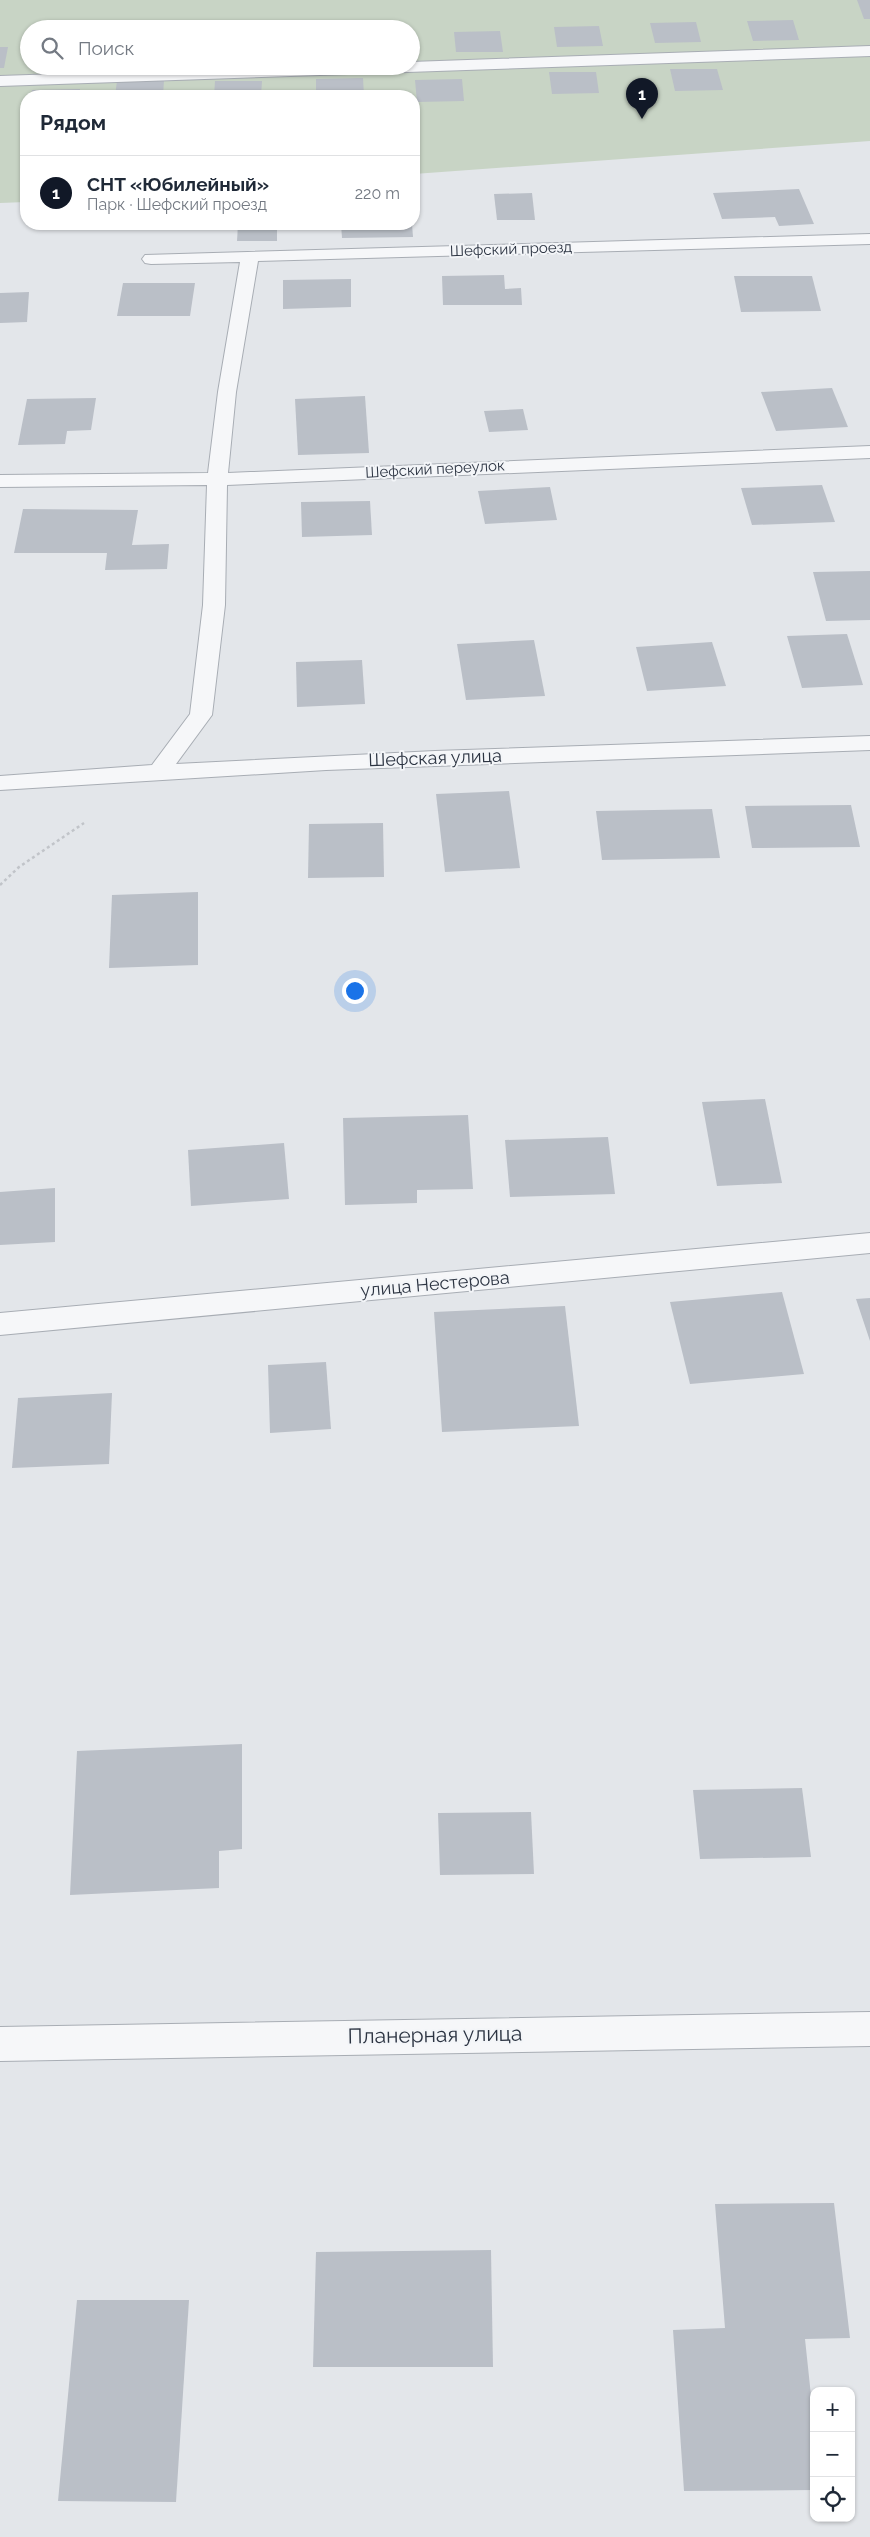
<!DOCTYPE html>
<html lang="ru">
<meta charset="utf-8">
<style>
body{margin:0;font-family:Raleway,sans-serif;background:#f6f6f7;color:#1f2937}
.controls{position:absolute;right:15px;bottom:15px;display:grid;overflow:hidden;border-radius:10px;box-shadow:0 1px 4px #0004}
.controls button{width:45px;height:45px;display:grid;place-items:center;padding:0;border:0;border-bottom:1px solid #e0e1e3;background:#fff;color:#1f2937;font:25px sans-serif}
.you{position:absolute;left:354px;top:990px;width:18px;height:18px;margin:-12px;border:4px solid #fff;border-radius:50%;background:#1a73e8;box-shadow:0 0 0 8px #1a73e833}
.badge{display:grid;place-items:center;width:32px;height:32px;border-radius:50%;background:#111827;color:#fff;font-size:16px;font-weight:700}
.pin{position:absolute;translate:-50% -41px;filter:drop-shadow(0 1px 2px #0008)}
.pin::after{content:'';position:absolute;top:26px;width:18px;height:15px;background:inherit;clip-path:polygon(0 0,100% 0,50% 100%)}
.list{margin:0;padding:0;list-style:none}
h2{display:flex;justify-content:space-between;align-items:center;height:65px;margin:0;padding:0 20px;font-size:21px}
h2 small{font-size:16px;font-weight:400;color:#747a83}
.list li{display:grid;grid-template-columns:32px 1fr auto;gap:15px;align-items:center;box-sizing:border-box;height:75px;padding:0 20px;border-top:1px solid #e0e1e3}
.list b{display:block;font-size:19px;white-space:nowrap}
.list p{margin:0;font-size:16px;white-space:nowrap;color:#747a83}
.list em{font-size:16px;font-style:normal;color:#747a83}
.icon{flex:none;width:28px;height:28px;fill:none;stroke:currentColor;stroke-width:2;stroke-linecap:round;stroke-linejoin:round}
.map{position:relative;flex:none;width:870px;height:2537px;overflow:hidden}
.search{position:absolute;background:#fff;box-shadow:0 1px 4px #0004;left:20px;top:20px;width:400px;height:55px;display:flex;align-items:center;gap:12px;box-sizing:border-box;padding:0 18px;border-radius:28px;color:#747a83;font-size:19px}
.panel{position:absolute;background:#fff;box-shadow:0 1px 4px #0004;left:20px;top:90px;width:400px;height:140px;border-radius:20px}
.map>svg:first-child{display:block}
.green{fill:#c8d4c5;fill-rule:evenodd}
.building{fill:#babfc7}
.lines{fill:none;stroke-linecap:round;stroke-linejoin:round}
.minor-casing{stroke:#a8adb4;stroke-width:2}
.path{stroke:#c1c4c9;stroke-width:2.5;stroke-dasharray:3 3;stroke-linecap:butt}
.minor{fill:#f6f7f9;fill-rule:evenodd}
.labels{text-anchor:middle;stroke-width:4;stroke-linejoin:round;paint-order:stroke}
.far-street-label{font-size:15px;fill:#2c3442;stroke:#f3f5f8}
.street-label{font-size:18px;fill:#2c3442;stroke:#f3f5f8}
.near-street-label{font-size:21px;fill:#2c3442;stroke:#f3f5f8}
</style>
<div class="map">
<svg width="870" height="2537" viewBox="0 0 870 2537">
<rect width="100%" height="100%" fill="#e3e6ea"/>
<!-- green -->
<path class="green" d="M0,0H870V141L414,174V96H26V202L0,203ZM29,29H411V66H29Z"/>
<!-- building -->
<g class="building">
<path d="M857,0H870V19H864Z"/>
<path d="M793,20L799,40L753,41L747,21Z"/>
<path d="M696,22L701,42L655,43L650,23Z"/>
<path d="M599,26L603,46L557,47L554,27Z"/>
<path d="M500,31L503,52H456L454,32Z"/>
<path d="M0,47H8L4,68H0Z"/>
<path d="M670,69H717L723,90L675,91Z"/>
<path d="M549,72H596L599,93L552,94Z"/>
<path d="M363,78L364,96H316V79Z"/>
<path d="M462,79L464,101L417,102L415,80Z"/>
<path d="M164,80L163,96H115L117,81Z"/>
<path d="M215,81H262L261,96H214Z"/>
<path d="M80,89L79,96H31L32,90Z"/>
<path d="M799,189L814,224L779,226L775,217L722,219L713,193Z"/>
<path d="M532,193L535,220H497L494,194Z"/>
<path d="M238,224H277V241H237Z"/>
<path d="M341,224H412L413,237L342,238Z"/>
<path d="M504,275L505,289L521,288L522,305H443L442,276Z"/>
<path d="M734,276H812L821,311L741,312Z"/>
<path d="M351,279V307L283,309V280Z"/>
<path d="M123,283H195L190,316H117Z"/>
<path d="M29,292L27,322L0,323V293Z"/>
<path d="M832,388L848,427L776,431L761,392Z"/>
<path d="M365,396L369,453L298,455L295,399Z"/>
<path d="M96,398L91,430L67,431L65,444L18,445L27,399Z"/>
<path d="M523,409L528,430L489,432L484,411Z"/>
<path d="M822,485L835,522L752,525L741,488Z"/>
<path d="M550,487L557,520L485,524L478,491Z"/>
<path d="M370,501L372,535L302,537L301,502Z"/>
<path d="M23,509L138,510L132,545L169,544L167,569L105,570L107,553H14Z"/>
<path d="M870,571V620L826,621L813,572Z"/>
<path d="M847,634L863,685L802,688L787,636Z"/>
<path d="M534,640L545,696L466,700L457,644Z"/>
<path d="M712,642L726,686L647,691L636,647Z"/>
<path d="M362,660L365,704L297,707L296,662Z"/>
<path d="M509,791L520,868L445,872L436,794Z"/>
<path d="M851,805L860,847L752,848L745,806Z"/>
<path d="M712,809L720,858L602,860L596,811Z"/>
<path d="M383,823L384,877L308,878L309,824Z"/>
<path d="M198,892V965L109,968L112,895Z"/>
<path d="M765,1099L782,1183L717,1186L702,1102Z"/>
<path d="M468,1115L473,1189L417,1190V1203L345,1205L343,1118Z"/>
<path d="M608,1137L615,1194L510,1197L505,1140Z"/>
<path d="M284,1143L289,1199L191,1206L188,1150Z"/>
<path d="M55,1188V1242L0,1245V1192Z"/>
<path d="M782,1292L804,1374L690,1384L670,1302Z"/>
<path d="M870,1298V1341L856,1299Z"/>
<path d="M565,1306L579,1426L442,1432L434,1312Z"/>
<path d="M326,1362L331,1429L270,1433L268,1365Z"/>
<path d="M112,1393L109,1464L12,1468L18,1398Z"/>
<path d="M242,1744V1849L219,1851V1888L70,1895L77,1751Z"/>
<path d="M802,1788L811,1857L700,1859L693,1790Z"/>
<path d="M531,1812L534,1874L440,1875L438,1813Z"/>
<path d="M834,2203L850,2338L805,2339L814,2424V2490L684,2491L673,2330L725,2328L715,2204Z"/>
<path d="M491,2250L493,2367H313L316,2252Z"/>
<path d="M77,2300H189L176,2502L58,2501Z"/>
</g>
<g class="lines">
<!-- minor casing -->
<g class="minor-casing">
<g id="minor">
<path d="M870,46V56L0,86V76L290,66H411V62Z"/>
<path d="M870,234V244L258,261L236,392L228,473L870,446V458L227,485L225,605L212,715L176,764L435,751L870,736V750L326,770L0,790V776L152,765L190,714L203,605L207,485L0,487V475L208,473L218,392L240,262L151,264L145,263L142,259L145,255Z"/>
<path d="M870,1233V1253L0,1335V1313Z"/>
<path d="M870,2012V2046L0,2061V2027Z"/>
</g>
</g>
<!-- path -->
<path class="path" d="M0,885L19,867L84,823"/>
<!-- minor -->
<use href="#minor" class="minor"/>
</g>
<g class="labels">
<!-- far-street labels -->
<g class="far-street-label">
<text transform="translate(511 249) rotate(-2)" y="5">Шефский проезд</text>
<text transform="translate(435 469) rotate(-3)" y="5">Шефский переулок</text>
</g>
<!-- street labels -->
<g class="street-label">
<text transform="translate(435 758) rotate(-2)" y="6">Шефская улица</text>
<text transform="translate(435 1284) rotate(-5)" y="6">улица Нестерова</text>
</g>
<!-- near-street labels -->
<g class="near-street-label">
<text transform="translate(435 2035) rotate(-1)" y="7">Планерная улица</text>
</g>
</g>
</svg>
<div class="controls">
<button>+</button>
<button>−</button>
<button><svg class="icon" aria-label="locate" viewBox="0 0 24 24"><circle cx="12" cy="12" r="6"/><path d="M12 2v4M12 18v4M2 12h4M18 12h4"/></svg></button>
</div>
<div class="you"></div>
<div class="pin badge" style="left:642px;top:119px">1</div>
<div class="search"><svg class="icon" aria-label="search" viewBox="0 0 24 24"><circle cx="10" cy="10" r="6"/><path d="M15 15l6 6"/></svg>Поиск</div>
<section class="panel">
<h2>Рядом<small></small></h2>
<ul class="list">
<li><span class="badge">1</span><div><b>СНТ «Юбилейный»</b><p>Парк · Шефский проезд</p></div><em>220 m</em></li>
</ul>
</section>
</div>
